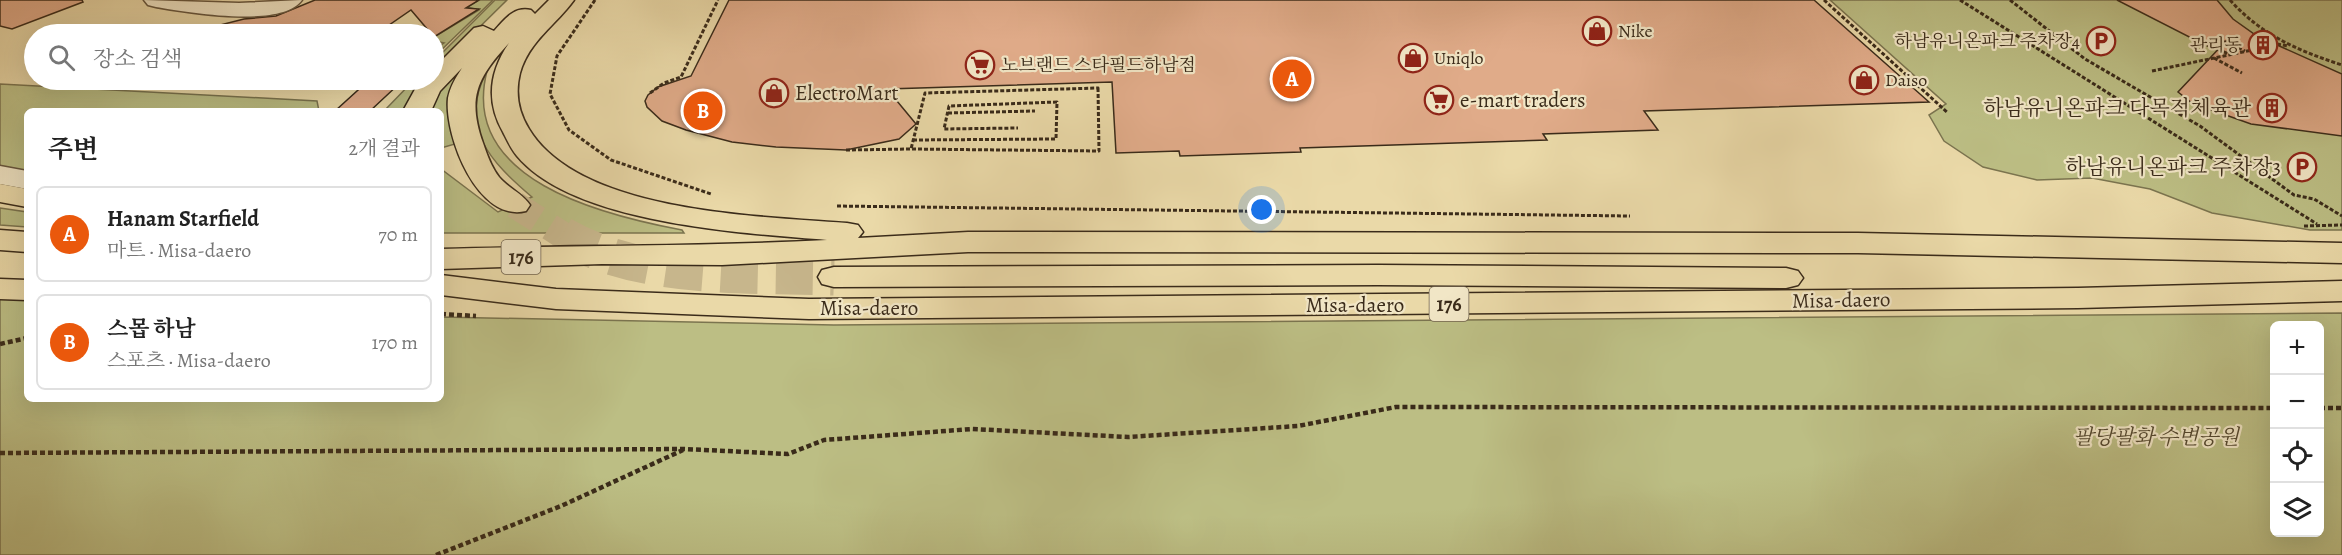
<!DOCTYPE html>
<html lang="ko">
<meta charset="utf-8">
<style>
body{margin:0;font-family:Alegreya,"Noto Serif KR",serif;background:#f2f2f2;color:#222}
.controls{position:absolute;right:18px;bottom:18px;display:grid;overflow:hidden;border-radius:9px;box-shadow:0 6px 24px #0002}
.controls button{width:54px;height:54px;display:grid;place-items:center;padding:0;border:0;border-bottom:2px solid #e0e0e0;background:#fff;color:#222;font:30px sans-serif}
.you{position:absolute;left:1262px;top:210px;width:21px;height:21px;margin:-15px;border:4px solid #fff;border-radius:50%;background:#1a73e8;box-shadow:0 0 0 9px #1a73e833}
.badge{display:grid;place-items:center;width:39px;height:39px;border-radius:50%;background:#ea580c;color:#fff;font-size:20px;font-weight:700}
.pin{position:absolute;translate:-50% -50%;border:3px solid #fff;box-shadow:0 2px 6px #0006}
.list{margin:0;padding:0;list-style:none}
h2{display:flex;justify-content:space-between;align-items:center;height:78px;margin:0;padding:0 24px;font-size:26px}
h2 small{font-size:20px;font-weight:400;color:#767676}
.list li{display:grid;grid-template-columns:39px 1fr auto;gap:18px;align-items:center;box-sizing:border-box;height:96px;margin:0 12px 12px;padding:0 12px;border:2px solid #e0e0e0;border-radius:9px}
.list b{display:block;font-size:22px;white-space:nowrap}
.list p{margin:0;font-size:20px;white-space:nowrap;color:#767676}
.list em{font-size:20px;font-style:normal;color:#767676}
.icon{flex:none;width:33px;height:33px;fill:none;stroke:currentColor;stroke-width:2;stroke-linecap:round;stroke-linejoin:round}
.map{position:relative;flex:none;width:2342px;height:555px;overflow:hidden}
.search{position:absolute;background:#fff;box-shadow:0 6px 24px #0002;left:24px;top:24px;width:420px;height:66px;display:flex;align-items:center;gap:15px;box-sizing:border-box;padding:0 21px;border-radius:33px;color:#767676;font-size:22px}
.panel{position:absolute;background:#fff;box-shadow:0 6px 24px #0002;left:24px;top:108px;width:420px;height:294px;border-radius:9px}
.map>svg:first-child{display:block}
.green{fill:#bcbe84;stroke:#7b744f;stroke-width:1.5;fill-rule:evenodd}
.building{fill:#e0ab89;stroke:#3a2b1a;stroke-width:1.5}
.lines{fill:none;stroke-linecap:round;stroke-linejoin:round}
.major-tunnel-far1{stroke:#c7b68c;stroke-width:27;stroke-dasharray:27 14;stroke-linecap:butt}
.major-tunnel{stroke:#c7b68c;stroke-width:37;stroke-dasharray:37 18;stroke-linecap:butt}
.minor-casing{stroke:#66563e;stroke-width:3}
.major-casing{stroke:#3a2b1a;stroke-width:3}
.path-far1{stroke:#3a2b1a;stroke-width:3;stroke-dasharray:4 2;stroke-linecap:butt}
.path{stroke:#3a2b1a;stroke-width:4.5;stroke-dasharray:5 3;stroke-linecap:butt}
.minor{fill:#f1e6c6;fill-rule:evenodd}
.major{fill:#ead9a8;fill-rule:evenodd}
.labels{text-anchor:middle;stroke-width:4.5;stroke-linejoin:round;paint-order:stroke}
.far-poi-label{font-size:18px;fill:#3a2b1a;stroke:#f1e6c6;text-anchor:start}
.shield{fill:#f1e6c6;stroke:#71634e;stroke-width:1.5}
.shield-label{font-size:20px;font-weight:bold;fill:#3a2b1a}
.poi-label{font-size:21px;fill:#3a2b1a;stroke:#f1e6c6;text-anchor:start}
.street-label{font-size:21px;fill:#3a2b1a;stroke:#f1e6c6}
.park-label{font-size:21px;font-style:italic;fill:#54482f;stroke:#f1e6c6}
</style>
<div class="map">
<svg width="2342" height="555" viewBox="0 0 2342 555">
<rect width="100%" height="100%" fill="#ead9a8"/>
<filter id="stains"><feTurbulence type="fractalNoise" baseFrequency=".00333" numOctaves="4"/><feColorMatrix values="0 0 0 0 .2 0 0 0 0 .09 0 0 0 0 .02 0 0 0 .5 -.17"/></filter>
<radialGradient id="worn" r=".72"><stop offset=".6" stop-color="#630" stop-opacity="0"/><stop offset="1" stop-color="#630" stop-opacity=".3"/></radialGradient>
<!-- green -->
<g class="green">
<path d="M479,0H493L434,57V50L444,43L434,41V37L479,10L467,7Z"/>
<path d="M495,0H507L434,72V61Z"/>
<path d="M1830,0H2342V230H2310L2212,213L2150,189L2092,178L2037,180L1983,167L1944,141L1929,115L1946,104Z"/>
<path d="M464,64L455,144L441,148V111H428L438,92Z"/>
<path d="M487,71C459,180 602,215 682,230L684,233H441V169L498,212L532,197C491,162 457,128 487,71Z"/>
<path d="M414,80H426L404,111H384Z"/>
<path d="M0,84L317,101L319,111H27V174L0,169Z"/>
<path d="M0,208L27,212V227L0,225Z"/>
<path d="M0,298H27V399H441V317L834,325L2342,313V555H0ZM2274,326H2320V532H2274Z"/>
</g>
<!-- building -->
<g class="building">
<path d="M0,0H82L83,2L12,29L0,26Z"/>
<path d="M315,0H479L466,8L479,9L434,37L411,10L376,34H213L212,27L244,19L276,16Z"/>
<path d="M729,0H1814L1929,102L1644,111L1658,130L1543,134L1547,140L1300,148L1301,152L1180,156L1179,151L1116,153L1112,82L887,89L916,124L899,139L846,150L776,147L732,142L686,130L662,121L647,107L645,101L648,95L658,87L691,76Z"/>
<path d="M2117,0H2217L2233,19L2257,36L2342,74V136L2251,124L2192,103L2178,92L2226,41L2203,44Z"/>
<path d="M368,81L400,83L370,111H335Z"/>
</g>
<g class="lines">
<!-- major-tunnel-far1 -->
<path class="major-tunnel-far1" d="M515,205L564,236"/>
<!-- major-tunnel -->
<path class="major-tunnel" d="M562,235C642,281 745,274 834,277"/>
<!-- minor casing -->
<g class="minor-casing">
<g id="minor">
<path d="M144,0L239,3L302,0C282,29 186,12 156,7L148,5Z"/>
<path d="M0,166L27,171V189L0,184Z"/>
</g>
</g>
<!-- major casing -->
<g class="major-casing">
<g id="major">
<path d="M549,0H574C556,25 529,41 520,73C515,93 518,111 529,129C580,213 758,216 847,223L858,225L863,232L858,238L968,232L1858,233L2342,243V263L1858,253L968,252L722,265L602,264L441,269V249C570,245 698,247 827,240C743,233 574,224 517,156C511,149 507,140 503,132C486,102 489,72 509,43C477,78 467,98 483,143C487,155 492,168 499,177C508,188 522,193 530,205L526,211C478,223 444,136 448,98C450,87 456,77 462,68L440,91L431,111H403L419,82L422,80H434V68L474,28L483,26L494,31C505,19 514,6 531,10L535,14Z"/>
<path d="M0,184L27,189V207L0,202Z"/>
<path d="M0,230L27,232V252L0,250Z"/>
<path d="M1378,265L1786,268L1798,271L1803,278L1798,285L1786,288L1378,285L834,287L822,284L818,277L822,270L834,267Z"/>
<path d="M441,275L556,289L809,299L2078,288L2342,281V301L2078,308L809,319L556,309L441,295Z"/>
<path d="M0,279L27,280V300L0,299Z"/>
</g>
</g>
<!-- path-far1 -->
<g class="path-far1">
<path d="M595,0L557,56L550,94L569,130L611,160L711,194"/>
<path d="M1824,0L1948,113"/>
<path d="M1960,0L2317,224"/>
<path d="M2010,0L2085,59L2200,126L2294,195L2314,199L2342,216"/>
<path d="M2230,0C2261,35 2299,51 2342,65"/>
<path d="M2227,43L2245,51"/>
<path d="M2277,44L2288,46"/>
<path d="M2207,45L2229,54"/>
<path d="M2214,58L2242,73"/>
<path d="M2152,71L2257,49"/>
<path d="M1098,88L1099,151L911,149L925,93Z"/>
<path d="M650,93L664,83L681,77L718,0"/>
<path d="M948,113L1035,111"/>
<path d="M913,140L1056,139L1057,102L949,106L944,129L1018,128"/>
<path d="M846,150L911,149"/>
<path d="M837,206L1630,216"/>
<path d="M2304,226L2342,225"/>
</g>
<!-- path -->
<g class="path">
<path d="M441,314L476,316"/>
<path d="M0,344L27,338"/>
<path d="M2320,408H2342"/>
<path d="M0,453L684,449L788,454L824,440L972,429L1128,437L1298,426L1396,407L2274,408"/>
<path d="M436,555L561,506L683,450"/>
</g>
<!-- minor -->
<use href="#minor" class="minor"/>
<!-- major -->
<use href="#major" class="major"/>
</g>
<!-- icons -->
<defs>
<g id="shop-ring" transform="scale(1.5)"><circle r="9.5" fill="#f1e6c6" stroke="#8f2418" stroke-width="1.5"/><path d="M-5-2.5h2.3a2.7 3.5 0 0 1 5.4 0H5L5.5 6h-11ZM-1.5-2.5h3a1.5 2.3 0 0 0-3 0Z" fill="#8f2418"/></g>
<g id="parking-ring" transform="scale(1.5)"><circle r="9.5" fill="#f1e6c6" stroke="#8f2418" stroke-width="1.5"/><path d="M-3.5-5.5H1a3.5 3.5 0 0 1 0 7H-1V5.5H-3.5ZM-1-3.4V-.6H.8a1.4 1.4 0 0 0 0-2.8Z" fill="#8f2418"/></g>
<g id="building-ring" transform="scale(1.5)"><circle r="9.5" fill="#f1e6c6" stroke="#8f2418" stroke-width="1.5"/><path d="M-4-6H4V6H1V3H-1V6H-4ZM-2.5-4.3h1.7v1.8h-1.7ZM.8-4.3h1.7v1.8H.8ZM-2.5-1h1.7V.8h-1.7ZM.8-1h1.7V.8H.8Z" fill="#8f2418"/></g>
<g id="supermarket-ring" transform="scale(1.5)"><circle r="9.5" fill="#f1e6c6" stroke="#8f2418" stroke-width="1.5"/><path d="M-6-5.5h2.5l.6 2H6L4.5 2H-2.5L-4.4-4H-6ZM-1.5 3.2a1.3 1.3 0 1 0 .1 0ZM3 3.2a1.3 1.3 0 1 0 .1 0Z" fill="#8f2418"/></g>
</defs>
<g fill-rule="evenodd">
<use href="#shop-ring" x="1597" y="31"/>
<use href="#parking-ring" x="2101" y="41"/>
<use href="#building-ring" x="2263" y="45"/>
<use href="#shop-ring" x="1413" y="58"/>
<use href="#supermarket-ring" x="980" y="65"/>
<use href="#shop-ring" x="1864" y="80"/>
<use href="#shop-ring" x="774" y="93"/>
<use href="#supermarket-ring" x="1439" y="100"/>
<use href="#building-ring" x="2272" y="108"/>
<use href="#parking-ring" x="2302" y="167"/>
</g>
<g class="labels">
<!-- far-poi labels -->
<g class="far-poi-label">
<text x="1618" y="37">Nike</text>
<text x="2080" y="47" text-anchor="end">하남유니온파크 주차장4</text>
<text x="2242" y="51" text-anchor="end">관리동</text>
<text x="1434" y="64">Uniqlo</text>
<text x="1001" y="71">노브랜드 스타필드하남점</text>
<text x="1885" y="86">Daiso</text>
</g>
<!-- shield labels -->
<g class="shield">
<rect x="501.5" y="240" width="39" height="34" rx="4.5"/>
<rect x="1429.5" y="287" width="39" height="34" rx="4.5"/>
</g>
<g class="shield-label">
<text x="521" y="264">176</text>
<text x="1449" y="311">176</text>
</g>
<!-- poi labels -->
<g class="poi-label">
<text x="795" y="100">ElectroMart</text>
<text x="1460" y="107">e-mart traders</text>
<text x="2251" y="115" text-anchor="end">하남유니온파크 다목적체육관</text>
<text x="2281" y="174" text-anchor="end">하남유니온파크 주차장3</text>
</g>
<!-- street labels -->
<g class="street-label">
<text transform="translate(1841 300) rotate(-1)" y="7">Misa-daero</text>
<text x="1355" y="312">Misa-daero</text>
<text x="869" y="315">Misa-daero</text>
</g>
<!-- park labels -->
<g class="park-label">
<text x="2156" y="444">팔당팔화 수변공원</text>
</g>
</g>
<rect width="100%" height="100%" filter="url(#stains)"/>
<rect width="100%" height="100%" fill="url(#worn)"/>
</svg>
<div class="controls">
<button>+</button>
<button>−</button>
<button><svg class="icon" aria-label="locate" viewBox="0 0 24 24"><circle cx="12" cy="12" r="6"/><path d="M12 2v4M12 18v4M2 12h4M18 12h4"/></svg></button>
<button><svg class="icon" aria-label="layers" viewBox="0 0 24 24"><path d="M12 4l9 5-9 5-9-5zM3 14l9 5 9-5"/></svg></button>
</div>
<div class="you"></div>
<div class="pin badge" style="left:1292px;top:79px">A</div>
<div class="pin badge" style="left:703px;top:111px">B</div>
<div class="search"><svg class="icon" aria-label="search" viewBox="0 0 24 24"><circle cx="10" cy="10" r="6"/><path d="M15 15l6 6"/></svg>장소 검색</div>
<section class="panel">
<h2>주변<small>2개 결과</small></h2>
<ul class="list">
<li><span class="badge">A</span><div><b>Hanam Starfield</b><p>마트 · Misa-daero</p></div><em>70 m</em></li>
<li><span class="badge">B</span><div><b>스몹 하남</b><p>스포츠 · Misa-daero</p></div><em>170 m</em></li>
</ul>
</section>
</div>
